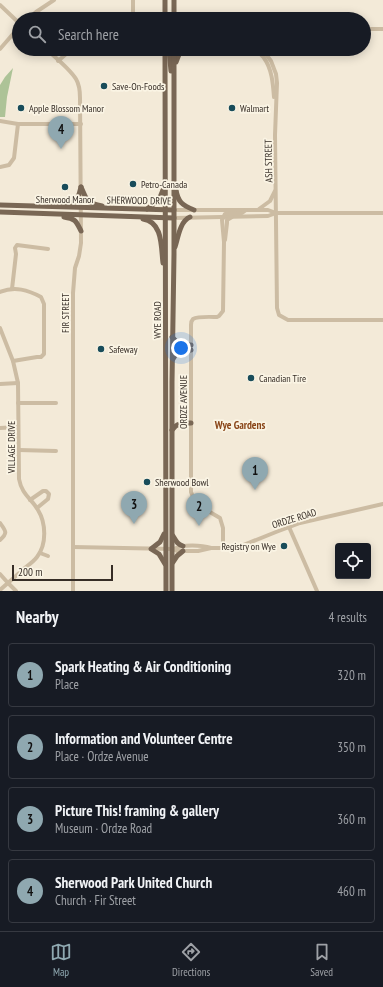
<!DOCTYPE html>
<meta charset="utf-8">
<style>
body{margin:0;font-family:"PT Sans Narrow",sans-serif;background:#242831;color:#f1f3f6}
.controls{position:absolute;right:12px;bottom:12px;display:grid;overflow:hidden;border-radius:4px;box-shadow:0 2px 10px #0003}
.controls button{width:36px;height:36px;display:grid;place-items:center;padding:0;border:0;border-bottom:1px solid #363941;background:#171b24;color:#f1f3f6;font:20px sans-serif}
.scale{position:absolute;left:12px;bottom:10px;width:101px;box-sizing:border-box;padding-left:4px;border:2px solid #362d26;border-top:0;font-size:11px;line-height:14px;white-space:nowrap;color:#362d26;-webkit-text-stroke:3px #faf4e4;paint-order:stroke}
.you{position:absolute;left:181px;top:348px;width:14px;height:14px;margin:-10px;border:3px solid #fff;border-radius:50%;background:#1a73e8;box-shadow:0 0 0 6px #1a73e833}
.badge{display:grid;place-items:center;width:26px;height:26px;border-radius:50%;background:#8fa8b0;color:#111;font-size:13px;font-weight:700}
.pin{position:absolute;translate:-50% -33px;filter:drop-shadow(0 1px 2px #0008)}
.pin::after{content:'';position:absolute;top:21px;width:14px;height:12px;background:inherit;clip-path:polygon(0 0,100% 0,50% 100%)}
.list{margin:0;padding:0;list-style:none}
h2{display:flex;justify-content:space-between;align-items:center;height:52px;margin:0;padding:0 16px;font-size:17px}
h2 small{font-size:13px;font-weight:400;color:#9ea1a6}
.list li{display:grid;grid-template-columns:26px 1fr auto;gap:12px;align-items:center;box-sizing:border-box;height:64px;margin:0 8px 8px;padding:0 8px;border:1px solid #363941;border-radius:4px}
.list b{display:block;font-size:15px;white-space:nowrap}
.list p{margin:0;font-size:13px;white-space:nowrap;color:#9ea1a6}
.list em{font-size:13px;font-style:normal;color:#9ea1a6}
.icon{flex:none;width:22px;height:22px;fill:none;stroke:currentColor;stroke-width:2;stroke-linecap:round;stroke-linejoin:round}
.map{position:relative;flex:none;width:383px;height:591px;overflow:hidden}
.search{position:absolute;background:#171b24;box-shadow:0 2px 10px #0003;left:12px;right:12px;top:12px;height:44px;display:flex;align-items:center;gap:10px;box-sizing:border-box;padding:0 14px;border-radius:22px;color:#9ea1a6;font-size:15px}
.sheet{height:340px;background:#171b24}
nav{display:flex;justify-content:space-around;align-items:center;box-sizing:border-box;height:56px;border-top:1px solid #363941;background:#171b24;font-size:11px;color:#9ea1a6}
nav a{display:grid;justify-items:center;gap:2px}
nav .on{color:#8fa8b0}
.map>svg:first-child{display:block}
.green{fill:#adc397}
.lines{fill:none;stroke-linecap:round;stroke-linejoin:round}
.minor{stroke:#ccbca3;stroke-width:4}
.major{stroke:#796755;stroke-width:5}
.poi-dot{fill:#184c5a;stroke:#faf4e4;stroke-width:1.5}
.labels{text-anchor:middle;stroke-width:3.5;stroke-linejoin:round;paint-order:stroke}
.poi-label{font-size:10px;fill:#362d26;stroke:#faf4e4;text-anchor:start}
.street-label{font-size:10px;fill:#362d26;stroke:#faf4e4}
.neighbourhood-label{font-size:11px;font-weight:bold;fill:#8a4619;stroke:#faf4e4}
</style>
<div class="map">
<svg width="383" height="591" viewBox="0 0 383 591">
<rect width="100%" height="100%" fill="#f3ead8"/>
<!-- green -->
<path class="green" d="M13,68L7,97L5,117H0V85L5,77Z"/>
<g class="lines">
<!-- minor -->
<g class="minor">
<path d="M133,0V19"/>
<path d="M0,5L19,23"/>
<path d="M28,19L36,12L54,0"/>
<path d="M364,29H383"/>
<path d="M0,49L19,27"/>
<path d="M46,49C55,57 70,69 76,79C79,84 80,91 80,98L81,243L79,256L75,268L73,293V591"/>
<path d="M254,49C258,52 262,55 264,58C272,69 273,84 274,97"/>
<path d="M262,49L271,61L276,74L277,83L275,135L277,308L279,315L288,320H383"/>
<path d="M58,61L72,49"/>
<path d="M0,121L18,124H81"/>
<path d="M0,167L9,165L14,158L18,124"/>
<path d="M259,209L270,201L275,191"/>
<path d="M174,210H268L276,213"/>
<path d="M174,218L268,216L276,213H383"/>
<path d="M225,240L227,223V220L232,217"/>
<path d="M12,289L16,254L15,248L17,245L48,249"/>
<path d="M0,292C15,286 28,290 41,297L44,304V354L41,357H37L13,361"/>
<path d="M0,328L13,361L18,383L19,479C22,495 31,498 38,510C46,523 47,544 37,557C34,561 30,564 26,567C17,575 9,582 0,590"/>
<path d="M0,384L18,383"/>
<path d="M18,403H56"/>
<path d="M0,428L18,427"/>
<path d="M19,450L56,451"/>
<path d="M30,500L43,491H46L49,494L48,499L37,508"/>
<path d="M0,523C6,531 8,533 0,540"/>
<path d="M289,527L317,591"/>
<path d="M73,547L174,549L177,551H198L211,548H236L276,532L300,523L383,504"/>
<path d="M223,547V528L220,518L198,505L195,502L191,492V325C191,323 191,321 193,319C198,316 212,317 217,317L219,316L223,311L224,242L222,220L225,214L242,213L246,210"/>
<path d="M174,549C182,544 202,545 211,548"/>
<path d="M40,553L48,556"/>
<path d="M0,574L8,583L16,591"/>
</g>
<!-- major -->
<g class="major">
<path d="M174,0V19"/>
<path d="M165,19V0"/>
<path d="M165,49L166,591"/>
<path d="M169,49L171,71"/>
<path d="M176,62L181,49"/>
<path d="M81,187C88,202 85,202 102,206"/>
<path d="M176,190C178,202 182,205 194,210"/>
<path d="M65,204C78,202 78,199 81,187"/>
<path d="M0,205L174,210"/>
<path d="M147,209L159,200L163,190"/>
<path d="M0,212L174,218"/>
<path d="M64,217C76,219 76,221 81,231"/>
<path d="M143,219C163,222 161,247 163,263"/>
<path d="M175,247C178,238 180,221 190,217"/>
<path d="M172,337C179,345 180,345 191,345"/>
<path d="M173,359L178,351L191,350"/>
<path d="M172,430C177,423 182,423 191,423"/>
<path d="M164,534L160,542L151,549L159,554L165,564"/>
<path d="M173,536C176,541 177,544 183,546"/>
<path d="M173,562L177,556L183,551"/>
<path d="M172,591V382L174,254V49"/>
</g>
</g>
<!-- markers -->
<g class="poi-dot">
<circle cx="104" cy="86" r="4"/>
<circle cx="21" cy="108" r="4"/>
<circle cx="232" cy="108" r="4"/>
<circle cx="133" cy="184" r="4"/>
<circle cx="65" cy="187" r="4"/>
<circle cx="101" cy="349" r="4"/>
<circle cx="251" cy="378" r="4"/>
<circle cx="147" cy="482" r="4"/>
<circle cx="284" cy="546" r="4"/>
</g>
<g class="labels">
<!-- poi labels -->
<g class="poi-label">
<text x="112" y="90">Save-On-Foods</text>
<text x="29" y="112">Apple Blossom Manor</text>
<text x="240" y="112">Walmart</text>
<text x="141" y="188">Petro-Canada</text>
<text x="65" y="203" text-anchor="middle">Sherwood Manor</text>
<text x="109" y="353">Safeway</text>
<text x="259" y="382">Canadian Tire</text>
<text x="155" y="486">Sherwood Bowl</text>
<text x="276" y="550" text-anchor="end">Registry on Wye</text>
</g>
<!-- street labels -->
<g class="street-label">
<text transform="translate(268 161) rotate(-91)" y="4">ASH STREET</text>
<text transform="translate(139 200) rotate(1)" y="4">SHERWOOD DRIVE</text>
<text transform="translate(65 313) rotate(-90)" y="4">FIR STREET</text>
<text transform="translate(157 320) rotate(-90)" y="4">WYE ROAD</text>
<text transform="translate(183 402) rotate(-90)" y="4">ORDZE AVENUE</text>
<text transform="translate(11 447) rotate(-90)" y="4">VILLAGE DRIVE</text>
<text transform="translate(294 518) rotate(-17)" y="4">ORDZE ROAD</text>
</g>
<!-- neighbourhood labels -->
<g class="neighbourhood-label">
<text x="240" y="429">Wye Gardens</text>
</g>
</g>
</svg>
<div class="controls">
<button><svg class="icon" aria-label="locate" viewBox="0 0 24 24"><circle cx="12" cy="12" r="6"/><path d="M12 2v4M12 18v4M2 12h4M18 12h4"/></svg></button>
</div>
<div class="scale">200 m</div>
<div class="you"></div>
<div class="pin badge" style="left:255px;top:490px">1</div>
<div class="pin badge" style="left:199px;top:526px">2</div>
<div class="pin badge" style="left:134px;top:524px">3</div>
<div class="pin badge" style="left:61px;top:149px">4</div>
<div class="search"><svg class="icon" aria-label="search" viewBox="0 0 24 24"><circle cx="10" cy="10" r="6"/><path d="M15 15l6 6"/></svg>Search here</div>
</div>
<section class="sheet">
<h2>Nearby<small>4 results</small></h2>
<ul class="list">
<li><span class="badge">1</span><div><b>Spark Heating &amp; Air Conditioning</b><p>Place</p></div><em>320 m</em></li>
<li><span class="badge">2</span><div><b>Information and Volunteer Centre</b><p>Place · Ordze Avenue</p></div><em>350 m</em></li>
<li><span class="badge">3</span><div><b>Picture This! framing &amp; gallery</b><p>Museum · Ordze Road</p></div><em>360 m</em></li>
<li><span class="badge">4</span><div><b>Sherwood Park United Church</b><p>Church · Fir Street</p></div><em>460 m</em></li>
</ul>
</section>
<nav>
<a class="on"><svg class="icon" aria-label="map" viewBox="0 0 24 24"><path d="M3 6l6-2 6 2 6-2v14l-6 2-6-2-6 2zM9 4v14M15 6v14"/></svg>Map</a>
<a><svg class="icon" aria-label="directions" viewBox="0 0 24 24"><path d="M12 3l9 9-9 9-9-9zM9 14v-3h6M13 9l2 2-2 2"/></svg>Directions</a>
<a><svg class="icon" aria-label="saved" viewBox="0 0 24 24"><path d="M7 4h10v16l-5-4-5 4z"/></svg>Saved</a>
</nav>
